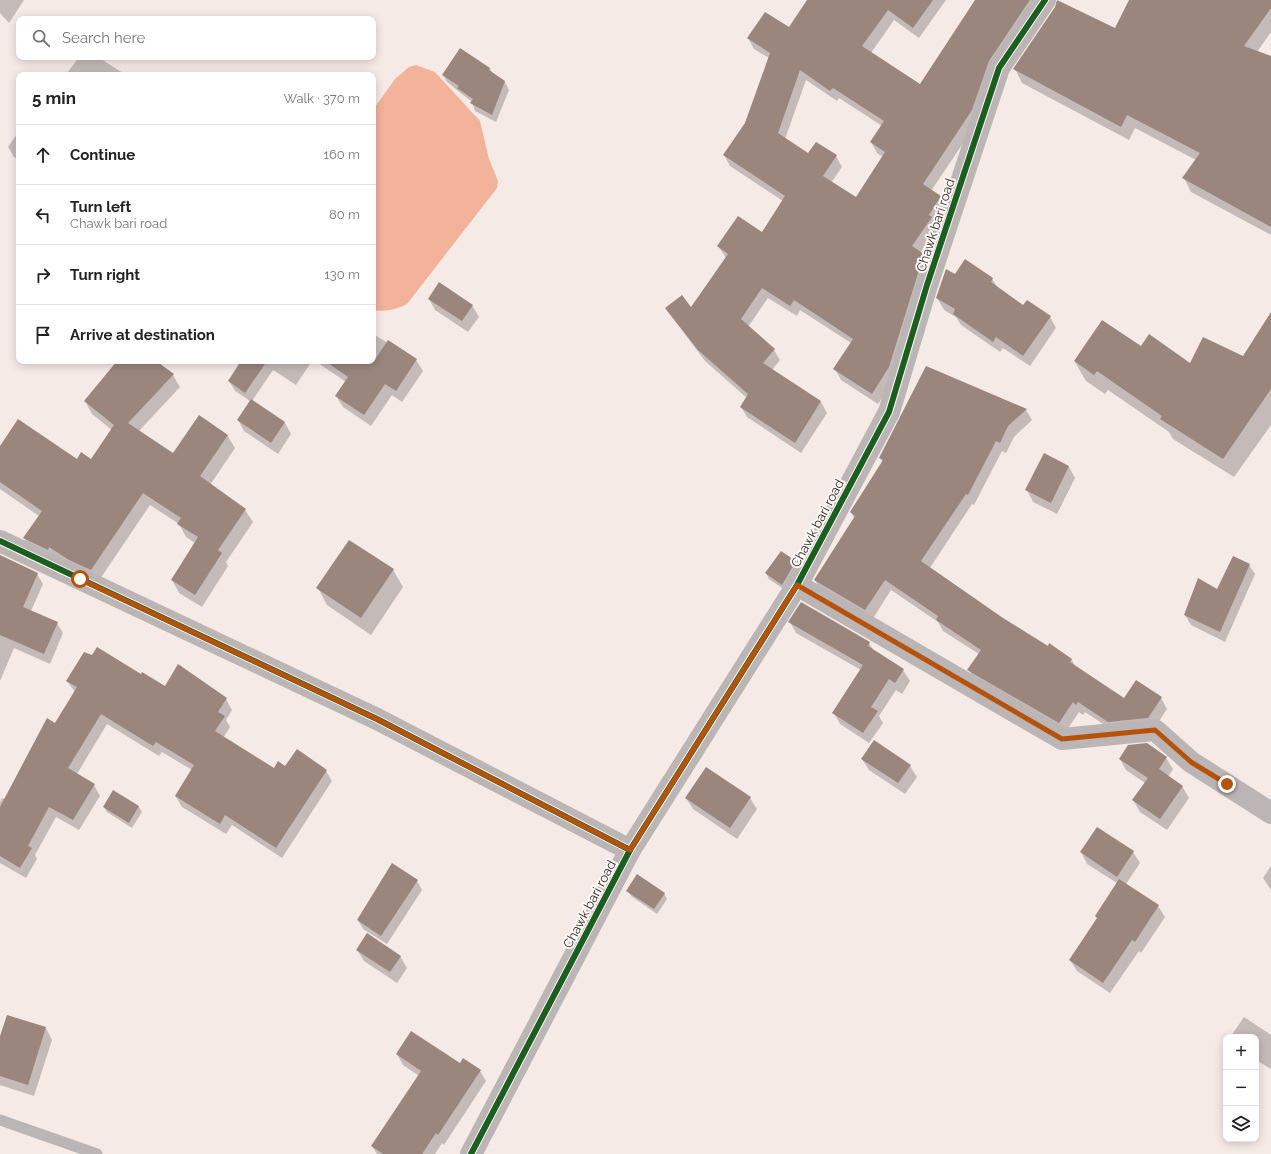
<!DOCTYPE html>
<meta charset="utf-8">
<style>
body{margin:0;font-family:Raleway,sans-serif;background:#f2f2f2;color:#222}
.controls{position:absolute;right:12px;bottom:12px;display:grid;overflow:hidden;border-radius:8px;box-shadow:0 2px 10px #0003}
.controls button{width:36px;height:36px;display:grid;place-items:center;padding:0;border:0;border-bottom:1px solid #e0e0e0;background:#fff;color:#222;font:20px sans-serif}
.stop{position:absolute;width:12px;height:12px;margin:-9px;border:3px solid #b45309;border-radius:50%;background:#fff}
.stop.end{background:#b45309;border-color:#fff;box-shadow:0 1px 4px #0008}
.list{margin:0;padding:0;list-style:none}
h2{display:flex;justify-content:space-between;align-items:center;height:52px;margin:0;padding:0 16px;font-size:17px}
h2 small{font-size:13px;font-weight:400;color:#767676}
.list li{display:grid;grid-template-columns:26px 1fr auto;gap:12px;align-items:center;box-sizing:border-box;height:60px;padding:0 16px;border-top:1px solid #e0e0e0}
.list b{display:block;font-size:15px;white-space:nowrap}
.list p{margin:0;font-size:13px;white-space:nowrap;color:#767676}
.list em{font-size:13px;font-style:normal;color:#767676}
.icon{flex:none;width:22px;height:22px;fill:none;stroke:currentColor;stroke-width:2;stroke-linecap:round;stroke-linejoin:round}
.map{position:relative;flex:none;width:1271px;height:1154px;overflow:hidden}
.search{position:absolute;background:#fff;box-shadow:0 2px 10px #0003;left:16px;top:16px;width:360px;height:44px;display:flex;align-items:center;gap:10px;box-sizing:border-box;padding:0 14px;border-radius:8px;color:#767676;font-size:15px}
.panel{position:absolute;background:#fff;box-shadow:0 2px 10px #0003;left:16px;top:72px;width:360px;height:292px;border-radius:8px}
.map>svg:first-child{display:block}
.water{fill:#f3b39a}
.shadow{fill:#0003;fill-rule:evenodd}
.building{fill:#9a867d;fill-rule:evenodd}
.lines{fill:none;stroke-linecap:round;stroke-linejoin:round}
.service{stroke:#bbb6b5;stroke-width:11}
.minor{stroke:#bbb6b5;stroke-width:22}
.cycleway-casing{stroke:#fef8f6;stroke-width:8}
.cycleway{stroke:#1b5e20;stroke-width:6}
.route{stroke:#b45309;stroke-width:5}
.labels{text-anchor:middle;stroke-width:4;stroke-linejoin:round;paint-order:stroke}
.street-label{font-size:13px;fill:#352a27;stroke:#fef8f6}
</style>
<div class="map">
<svg width="1271" height="1154" viewBox="0 0 1271 1154">
<rect width="100%" height="100%" fill="#f6eae6"/>
<!-- water -->
<path class="water" d="M416,65L435,72L480,121L489,159L498,181L497,188L407,304C396,310 385,312 373,310V110L395,79L409,67Z"/>
<!-- shadow -->
<g class="shadow">
<path d="M0,0H24L9,23L0,13Z"/>
<path d="M808,0H946L919,38L894,20L871,53L921,86L977,0H1043L978,121L931,191L941,197L947,208L937,228L920,253L930,266L895,378L878,404L841,380L835,369L851,343L800,310L797,316L768,298L748,327L774,350L780,360L772,370L821,402L827,413L801,453L747,417L741,407L747,398L705,361L666,309L691,308L726,258L718,246L762,233L783,201L730,166L724,155L745,123L769,58L754,49L748,38L789,29ZM806,80L837,101L839,98L882,126L871,142L877,153L883,157L856,199L831,183L842,167L836,156L809,155L785,139Z"/>
<path d="M1130,0H1271V32L1257,52L1271,57V235L1191,192L1184,178L1196,160L1135,128L1129,140L1022,83L1015,69L1116,29Z"/>
<path d="M79,57H98L126,75H68L67,73Z"/>
<path d="M490,68L492,73L505,82L509,90L496,122L475,111L472,102L447,82L443,75Z"/>
<path d="M19,131V160L14,157L8,147Z"/>
<path d="M992,279L998,288L1024,306L1050,317L1056,328L1030,366L1003,348L1000,352L961,325L956,317L944,310L937,298Z"/>
<path d="M429,299L472,305L479,317L468,332L435,310Z"/>
<path d="M1271,328V425L1234,477L1173,439L1169,432L1108,390L1105,394L1086,381L1075,362L1141,347L1190,365L1243,358Z"/>
<path d="M373,334L416,360L423,371L402,402L392,395L371,426L343,407L336,396L346,382L321,365L319,361H373Z"/>
<path d="M118,361H155L173,375L180,387L139,431L174,455L227,435L235,448L210,485L245,510L253,522L226,562L228,566L202,607L179,593L172,580L195,543L186,537L179,524L150,505L98,582L31,551L24,538L39,516L0,489V447L77,460H91L112,430L92,414L85,401Z"/>
<path d="M242,361H312L296,385L273,370L252,401L285,423L291,434L278,454L244,431L238,420L250,401L235,391L229,381Z"/>
<path d="M927,367L1026,410L1032,420L1014,437L1006,453L1002,451L974,505L972,504L930,568L1002,618L1048,647L1049,645L1072,660L1075,666L1125,700L1161,698L1167,709L1154,729L1115,732L1085,712L1083,715L1079,712L1065,733L975,680L969,670L979,654L943,631L938,622L891,590L872,620L821,591L815,580L854,518L851,512L883,463L880,458Z"/>
<path d="M1045,455L1069,467L1075,478L1057,514L1033,502L1027,490Z"/>
<path d="M0,556L37,574L43,584L31,611L57,623L63,633L50,664L14,648L0,681Z"/>
<path d="M795,562L798,567L785,590L769,579L766,573Z"/>
<path d="M1249,565L1255,574L1225,642L1191,625L1185,615Z"/>
<path d="M393,570L403,587L371,635L327,605L318,588Z"/>
<path d="M790,622L869,643L874,651L903,670L910,681L902,694L896,690L879,716L883,723L869,743L840,724L834,713L861,670L796,633Z"/>
<path d="M141,675L165,687L226,699L232,710L226,720L230,727L223,738L275,769L285,767L326,771L332,781L282,858L232,825L226,834L182,807L176,797L192,770L162,752L159,756L107,724L77,774L94,785L100,796L79,830L56,817L35,855L37,859L26,878L0,863V802L2,798L5,799L75,692L67,681Z"/>
<path d="M1166,758L1173,769L1168,777L1182,786L1189,798L1167,830L1140,812L1133,800L1145,783L1126,770L1120,759Z"/>
<path d="M862,759L910,766L917,777L905,794L869,770Z"/>
<path d="M706,768L750,798L757,809L737,839L693,809L686,798Z"/>
<path d="M114,792L139,807L142,812L132,828L107,812L104,807Z"/>
<path d="M1081,852H1133L1140,863L1126,884L1158,906L1165,917L1141,953L1139,951L1110,993L1077,971L1070,960L1098,919L1117,883L1087,864Z"/>
<path d="M1271,866V890L1263,878Z"/>
<path d="M417,881L422,890L387,944L363,929L358,920Z"/>
<path d="M628,891L664,893L667,899L657,914L631,896Z"/>
<path d="M357,950L400,956L407,968L397,983L364,961Z"/>
<path d="M1244,1017L1271,1035V1069L1256,1060V1037L1231,1036Z"/>
<path d="M46,1028L52,1040L34,1096L0,1085V1039Z"/>
<path d="M397,1054L460,1065L480,1071L486,1081L444,1145L442,1143L435,1154H377L372,1146L419,1076L403,1065Z"/>
</g>
<!-- building -->
<g class="building">
<path d="M807,0H933L913,28L888,10L862,46L920,84L975,0H1030L989,61L972,110L923,184L941,196L929,215L932,217L912,246L924,254L889,367L872,394L833,369L853,339L794,300L790,306L762,288L741,319L775,349L763,363L821,401L795,443L740,407L748,394L698,350L665,308L682,295L691,307L728,254L717,246L738,216L762,232L785,196L723,155L745,123L770,53L747,38L765,12L789,27ZM800,70L830,91L833,88L884,121L870,142L885,152L856,197L823,176L837,155L816,142L808,153L778,133Z"/>
<path d="M1057,0L1115,28L1129,0H1271V8L1244,46L1271,56V227L1182,178L1200,153L1127,115L1121,127L1013,69L1055,7Z"/>
<path d="M460,48L490,68L489,70L505,81L492,115L470,103L473,99L457,88L459,86L442,75Z"/>
<path d="M965,259L993,278L991,282L1023,305L1027,300L1051,316L1023,356L996,337L993,342L953,314L955,309L936,298L946,269L955,274Z"/>
<path d="M439,282L473,305L462,321L428,299Z"/>
<path d="M1271,312V389L1223,459L1160,419L1162,416L1097,371L1094,375L1074,361L1102,320L1141,346L1149,334L1190,363L1203,337L1243,356Z"/>
<path d="M388,340L417,359L396,391L385,384L364,415L335,396L348,377L325,361H374Z"/>
<path d="M117,361H156L174,374L128,423L173,453L199,415L228,435L200,476L246,509L218,550L222,553L195,595L171,580L198,537L177,524L181,518L143,493L91,570L69,560L49,547L48,550L23,538L42,511L0,482V446L18,419L77,459L81,452L91,459L114,425L84,401Z"/>
<path d="M241,361H267L245,393L228,381Z"/>
<path d="M926,366L1027,409L1008,426L1000,443L996,441L968,495L966,494L921,561L1003,618L1048,646L1049,643L1072,659L1070,662L1124,698L1136,680L1162,697L1148,718L1108,722L1078,702L1076,705L1073,702L1059,723L967,670L981,650L936,620L938,616L885,580L865,610L814,580L855,516L850,512L883,460L879,458Z"/>
<path d="M251,399L285,422L271,443L237,420Z"/>
<path d="M1044,453L1069,466L1051,503L1025,490Z"/>
<path d="M349,540L394,569L361,618L316,588Z"/>
<path d="M781,551L796,561L782,585L765,573Z"/>
<path d="M0,555L38,573L23,607L58,622L44,654L0,635Z"/>
<path d="M1233,556L1250,564L1220,632L1184,615L1198,578L1217,589Z"/>
<path d="M801,602L870,642L868,646L904,669L895,683L889,679L871,707L878,711L863,733L832,713L863,665L788,622Z"/>
<path d="M97,647L141,674L142,672L165,686L178,664L227,698L218,712L225,716L215,731L274,768L278,761L285,766L297,749L327,770L276,848L225,815L220,824L175,796L194,765L156,742L153,746L101,714L68,768L95,784L73,820L49,807L28,846L32,848L20,868L0,856V807L47,718L55,723L77,687L66,681L84,652L92,655Z"/>
<path d="M874,740L911,765L898,783L861,759Z"/>
<path d="M1147,743L1167,757L1159,769L1183,786L1160,819L1132,800L1148,778L1119,759L1128,745Z"/>
<path d="M706,767L751,797L730,828L685,798Z"/>
<path d="M113,790L139,806L129,823L103,807Z"/>
<path d="M1097,827L1134,851L1117,877L1080,852Z"/>
<path d="M392,863L418,880L381,936L357,920Z"/>
<path d="M637,874L665,893L654,909L626,891Z"/>
<path d="M1119,879L1159,905L1135,942L1132,940L1103,983L1069,960L1097,918L1095,916Z"/>
<path d="M367,933L401,956L390,972L356,950Z"/>
<path d="M7,1015L46,1027L28,1085L0,1076V1036Z"/>
<path d="M411,1031L460,1063L463,1058L481,1070L438,1135L436,1133L422,1154H383L371,1146L421,1071L396,1054Z"/>
</g>
<g class="lines">
<!-- service -->
<path class="service" d="M0,1120L97,1154"/>
<!-- minor -->
<g class="minor">
<path d="M0,541L377,719L630,850"/>
<path d="M797,585L1062,739L1155,730L1191,762L1271,813"/>
<path d="M471,1154L630,850L797,585L889,412L927,285L999,68L1045,0"/>
</g>
<!-- cycleway casing -->
<g class="cycleway-casing">
<g id="cycleway">
<path d="M0,541L377,719L630,850"/>
<path d="M471,1154L630,850L797,585L889,412L927,285L999,68L1045,0"/>
</g>
</g>
<!-- cycleway -->
<use href="#cycleway" class="cycleway"/>
</g>
<g class="lines">
<!-- route -->
<path class="route" d="M80,579L377,719L630,850L797,585L1062,739L1155,730L1191,762L1227,784"/>
</g>
<g class="labels">
<!-- street labels -->
<g class="street-label">
<text transform="translate(935 225) rotate(-72)" y="5">Chawk bari road</text>
<text transform="translate(817 523) rotate(-62)" y="5">Chawk bari road</text>
<text transform="translate(589 904) rotate(-62)" y="5">Chawk bari road</text>
</g>
</g>
</svg>
<div class="controls">
<button>+</button>
<button>−</button>
<button><svg class="icon" aria-label="layers" viewBox="0 0 24 24"><path d="M12 4l9 5-9 5-9-5zM3 14l9 5 9-5"/></svg></button>
</div>
<div class="stop" style="left:80px;top:579px"></div>
<div class="stop end" style="left:1227px;top:784px"></div>
<div class="search"><svg class="icon" aria-label="search" viewBox="0 0 24 24"><circle cx="10" cy="10" r="6"/><path d="M15 15l6 6"/></svg>Search here</div>
<section class="panel">
<h2>5 min<small>Walk · 370 m</small></h2>
<ul class="list">
<li><svg class="icon" aria-label="ahead" viewBox="0 0 24 24"><path d="M12 20V5M6 11l6-6 6 6"/></svg><div><b>Continue</b></div><em>160 m</em></li>
<li><svg class="icon" aria-label="left" viewBox="0 0 24 24"><path d="M17 20v-9H6M10 6l-5 5 5 5"/></svg><div><b>Turn left</b><p>Chawk bari road</p></div><em>80 m</em></li>
<li><svg class="icon" aria-label="right" viewBox="0 0 24 24"><path d="M7 20v-9h11M14 6l5 5-5 5"/></svg><div><b>Turn right</b></div><em>130 m</em></li>
<li><svg class="icon" aria-label="arrive" viewBox="0 0 24 24"><path d="M6 21V4h12l-3 4 3 4H6"/></svg><div><b>Arrive at destination</b></div></li>
</ul>
</section>
</div>
